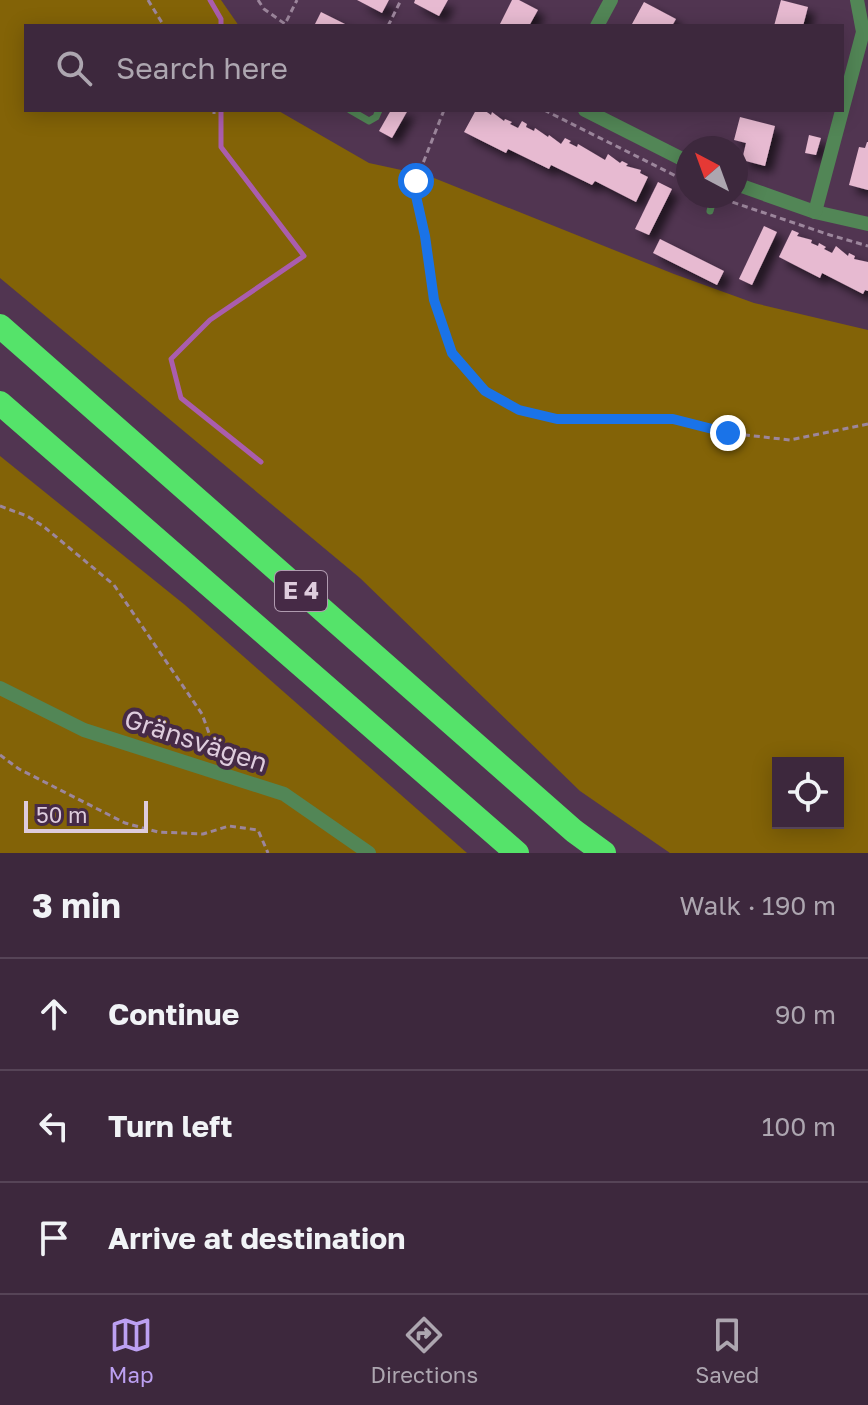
<!DOCTYPE html>
<meta charset="utf-8">
<style>
body{margin:0;font-family:"Golos Text",sans-serif;background:#483448;color:#f1f3f6}
.controls{position:absolute;right:24px;bottom:24px;display:grid;overflow:hidden;border-radius:0px;box-shadow:0 4px 20px #0003}
.controls button{width:72px;height:72px;display:grid;place-items:center;padding:0;border:0;border-bottom:2px solid #564457;background:#3d283d;color:#f1f3f6;font:40px sans-serif}
.compass{position:absolute;left:676px;top:136px;width:72px;height:72px;border-radius:50%;background:#3d283d;box-shadow:0 4px 20px #0003;rotate:319deg}
.scale{position:absolute;left:24px;bottom:20px;width:124px;box-sizing:border-box;padding-left:8px;border:4px solid #deccdd;border-top:0;font-size:22px;line-height:28px;white-space:nowrap;color:#deccdd;-webkit-text-stroke:6px #462a46;paint-order:stroke}
.stop{position:absolute;width:24px;height:24px;margin:-18px;border:6px solid #1a73e8;border-radius:50%;background:#fff}
.stop.end{background:#1a73e8;border-color:#fff;box-shadow:0 2px 8px #0008}
.list{margin:0;padding:0;list-style:none}
h2{display:flex;justify-content:space-between;align-items:center;height:104px;margin:0;padding:0 32px;font-size:34px}
h2 small{font-size:26px;font-weight:400;color:#ada6b0}
.list li{display:grid;grid-template-columns:52px 1fr auto;gap:24px;align-items:center;box-sizing:border-box;height:112px;padding:0 32px;border-top:2px solid #564457}
.list b{display:block;font-size:30px;white-space:nowrap}
.list em{font-size:26px;font-style:normal;color:#ada6b0}
.icon{flex:none;width:44px;height:44px;fill:none;stroke:currentColor;stroke-width:2;stroke-linecap:round;stroke-linejoin:round}
.map{position:relative;flex:none;width:868px;height:853px;overflow:hidden}
.search{position:absolute;background:#3d283d;box-shadow:0 4px 20px #0003;left:24px;right:24px;top:24px;height:88px;display:flex;align-items:center;gap:20px;box-sizing:border-box;padding:0 28px;border-radius:0px;color:#ada6b0;font-size:30px}
.sheet{height:440px;background:#3d283d}
nav{display:flex;justify-content:space-around;align-items:center;box-sizing:border-box;height:112px;border-top:2px solid #564457;background:#3d283d;font-size:22px;color:#ada6b0}
nav a{display:grid;justify-items:center;gap:4px}
nav .on{color:#bca0f2}
.map>svg:first-child{display:block}
.green{fill:#836307;fill-rule:evenodd}
.lines{fill:none;stroke-linecap:round;stroke-linejoin:round}
.stream{stroke:#aa5dad;stroke-width:5}
.building{fill:#e7bad1;filter:url(#shadow)}
.path{stroke:#9c869c;stroke-width:3;stroke-dasharray:6 4;stroke-linecap:butt}
.lane{stroke:#528656;stroke-width:7}
.street{stroke:#528656;stroke-width:14}
.highway{stroke:#55e36a;stroke-width:24}
.route{stroke:#1a73e8;stroke-width:10}
.labels{text-anchor:middle;stroke-width:8;stroke-linejoin:round;paint-order:stroke}
.shield{fill:#462a46;stroke:#b09bb0;stroke-width:2}
.shield-label{font-size:24px;font-weight:bold;fill:#deccdd}
.street-label{font-size:26px;fill:#deccdd;stroke:#462a46}
</style>
<div class="map">
<svg width="868" height="853" viewBox="0 0 868 853">
<defs>
<filter id="shadow"><feDropShadow dx="7" dy="7" stdDeviation="4" flood-color="#0009"/></filter>
</defs>
<rect width="100%" height="100%" fill="#513551"/>
<!-- green -->
<g class="green">
<path d="M0,0H221L239,26H26V110H277L369,163L429,176L674,274L754,303L868,330V853H670L580,791L360,578L0,278ZM778,763H838V823H778Z"/>
<path d="M0,456L185,605L467,853H0Z"/>
</g>
<g class="lines">
<!-- stream -->
<g class="stream">
<path d="M210,0L221,19V26"/>
<path d="M221,110V147L304,256L210,320L171,359L181,398L261,462"/>
</g>
</g>
<!-- building -->
<g class="building">
<path d="M357,0H389L382,13Z"/>
<path d="M415,0H448L439,16L414,3Z"/>
<path d="M512,0H519L538,10L529,26H499Z"/>
<path d="M781,0L808,7L803,26H774Z"/>
<path d="M644,2L676,19L672,26H637L632,24Z"/>
<path d="M321,12L349,26H314Z"/>
<path d="M391,110H408L392,138L379,131Z"/>
<path d="M476,110H484L491,115L492,112L504,121L505,119L512,122L510,124L518,128L522,121L527,124L526,127L534,131L535,128L548,137L549,135L561,144L565,138L571,141L569,143L577,147L578,144L605,160L608,154L620,163L622,161L628,164L626,166L641,170L640,173L648,177L636,202L595,181L592,185L551,165L549,169L508,149L506,153L464,132Z"/>
<path d="M740,117L775,126L765,166L742,160L746,143L734,140Z"/>
<path d="M809,135L821,138L816,155L805,153Z"/>
<path d="M867,142H868V190L849,185L859,147L865,148Z"/>
<path d="M658,182L672,189L649,235L635,229Z"/>
<path d="M764,226L777,232L752,285L739,279Z"/>
<path d="M792,230L799,233L797,236L812,240L811,243L818,246L819,243L826,247L824,249L832,253L836,246L848,256L849,253L855,256L854,259L868,262V291L865,290L863,294L822,273L820,278L779,257Z"/>
<path d="M660,239L724,271L717,285L653,253Z"/>
</g>
<g class="lines">
<!-- path -->
<g class="path">
<path d="M148,0L164,26"/>
<path d="M258,0L264,9L285,24L297,0"/>
<path d="M388,26L401,0"/>
<path d="M214,110V114"/>
<path d="M444,110L416,181V196L425,236L434,300L452,353L485,391L519,410L557,419H673L728,433L790,440L868,424"/>
<path d="M544,110L688,182"/>
<path d="M723,199L830,235L868,246"/>
<path d="M0,506L27,516L43,526L114,585L202,714L217,755"/>
<path d="M0,755L19,769L125,823L158,832L203,834L229,826L258,830L268,853"/>
</g>
<!-- lane -->
<g class="lane">
<path d="M350,110L369,121L376,117L379,110"/>
<path d="M710,211L714,196"/>
</g>
<!-- street -->
<g class="street">
<path d="M597,26L611,0"/>
<path d="M585,110L688,162"/>
<path d="M736,184L815,212L868,224"/>
<path d="M815,212L863,32L857,0"/>
<path d="M0,688L84,730L284,794L369,853"/>
</g>
<!-- highway -->
<g class="highway">
<path d="M0,326L574,831L604,853"/>
<path d="M0,403L517,853"/>
</g>
</g>
<g class="lines">
<!-- route -->
<path class="route" d="M416,181V196L425,236L434,300L452,353L485,391L519,410L557,419H673L728,433"/>
</g>
<g class="labels">
<!-- shield labels -->
<rect class="shield" x="275" y="571" width="52" height="40" rx="6"/>
<g class="shield-label">
<text x="301" y="599">E 4</text>
</g>
<!-- street labels -->
<g class="street-label">
<text transform="translate(196 741) rotate(18)" y="9">Gränsvägen</text>
</g>
</g>
</svg>
<div class="controls">
<button><svg class="icon" aria-label="locate" viewBox="0 0 24 24"><circle cx="12" cy="12" r="6"/><path d="M12 2v4M12 18v4M2 12h4M18 12h4"/></svg></button>
</div>
<svg class="compass" viewBox="-18 -18 36 36"><path d="M0-13l5 13h-10z" fill="#e53935"/><path d="M0 13l5-13h-10z" fill="#ada6b0"/></svg>
<div class="scale">50 m</div>
<div class="stop" style="left:416px;top:181px"></div>
<div class="stop end" style="left:728px;top:433px"></div>
<div class="search"><svg class="icon" aria-label="search" viewBox="0 0 24 24"><circle cx="10" cy="10" r="6"/><path d="M15 15l6 6"/></svg>Search here</div>
</div>
<section class="sheet">
<h2>3 min<small>Walk · 190 m</small></h2>
<ul class="list">
<li><svg class="icon" aria-label="ahead" viewBox="0 0 24 24"><path d="M12 20V5M6 11l6-6 6 6"/></svg><div><b>Continue</b></div><em>90 m</em></li>
<li><svg class="icon" aria-label="left" viewBox="0 0 24 24"><path d="M17 20v-9H6M10 6l-5 5 5 5"/></svg><div><b>Turn left</b></div><em>100 m</em></li>
<li><svg class="icon" aria-label="arrive" viewBox="0 0 24 24"><path d="M6 21V4h12l-3 4 3 4H6"/></svg><div><b>Arrive at destination</b></div></li>
</ul>
</section>
<nav>
<a class="on"><svg class="icon" aria-label="map" viewBox="0 0 24 24"><path d="M3 6l6-2 6 2 6-2v14l-6 2-6-2-6 2zM9 4v14M15 6v14"/></svg>Map</a>
<a><svg class="icon" aria-label="directions" viewBox="0 0 24 24"><path d="M12 3l9 9-9 9-9-9zM9 14v-3h6M13 9l2 2-2 2"/></svg>Directions</a>
<a><svg class="icon" aria-label="saved" viewBox="0 0 24 24"><path d="M7 4h10v16l-5-4-5 4z"/></svg>Saved</a>
</nav>
